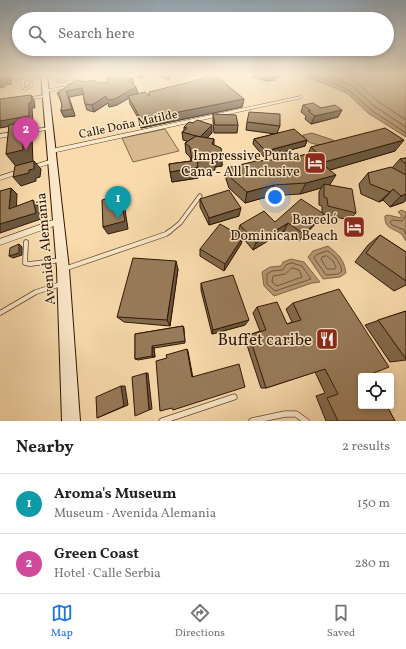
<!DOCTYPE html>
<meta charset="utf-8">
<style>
body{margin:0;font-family:Vollkorn,serif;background:#f2f2f2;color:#202124}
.controls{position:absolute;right:12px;bottom:12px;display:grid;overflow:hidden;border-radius:4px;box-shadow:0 2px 6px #0003}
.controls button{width:36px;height:36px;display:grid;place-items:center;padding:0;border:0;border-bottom:1px solid #e0e0e0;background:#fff;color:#202124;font:20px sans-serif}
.you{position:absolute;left:275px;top:197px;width:14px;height:14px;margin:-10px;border:3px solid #fff;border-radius:50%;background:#1a73e8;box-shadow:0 0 0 6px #1a73e833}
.badge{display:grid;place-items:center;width:26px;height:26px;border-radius:50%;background:#1a73e8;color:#fff;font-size:13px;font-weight:700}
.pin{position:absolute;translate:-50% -33px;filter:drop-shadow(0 1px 2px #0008)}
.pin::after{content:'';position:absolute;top:21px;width:14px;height:12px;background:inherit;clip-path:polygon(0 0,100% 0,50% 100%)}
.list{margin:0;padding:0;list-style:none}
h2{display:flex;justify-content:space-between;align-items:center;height:52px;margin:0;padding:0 16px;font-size:17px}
h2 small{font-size:13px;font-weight:400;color:#757577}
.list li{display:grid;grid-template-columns:26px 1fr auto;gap:12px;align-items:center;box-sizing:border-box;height:60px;padding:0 16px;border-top:1px solid #e0e0e0}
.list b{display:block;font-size:15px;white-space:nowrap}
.list p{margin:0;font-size:13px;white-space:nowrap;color:#757577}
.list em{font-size:13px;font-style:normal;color:#757577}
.icon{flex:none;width:22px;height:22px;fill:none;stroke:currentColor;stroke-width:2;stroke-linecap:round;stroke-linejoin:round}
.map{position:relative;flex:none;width:406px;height:421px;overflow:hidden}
.search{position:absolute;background:#fff;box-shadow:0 2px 6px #0003;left:12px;right:12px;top:12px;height:44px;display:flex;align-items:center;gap:10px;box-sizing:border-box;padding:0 14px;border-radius:22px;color:#757577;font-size:15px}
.sheet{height:172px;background:#fff}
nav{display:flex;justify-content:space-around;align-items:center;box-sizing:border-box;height:56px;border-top:1px solid #e0e0e0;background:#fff;font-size:11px;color:#757577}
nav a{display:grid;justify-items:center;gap:2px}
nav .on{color:#1a73e8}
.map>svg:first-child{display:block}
.green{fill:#d7ba90;stroke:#836849}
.water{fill:#b49873;stroke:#7f6446}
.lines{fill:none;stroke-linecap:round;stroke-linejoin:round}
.shore{stroke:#72573a;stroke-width:1}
.lane-far3-casing{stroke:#62472d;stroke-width:3}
.lane-far2-casing{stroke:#62472d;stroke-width:5}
.lane-far1-casing{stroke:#62472d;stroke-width:5.5}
.lane-casing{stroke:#62472d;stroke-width:7}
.street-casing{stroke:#62472d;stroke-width:1}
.secondary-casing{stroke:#2f1602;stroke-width:2}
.lane-far3{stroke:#fbe8ca;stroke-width:2}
.lane-far2{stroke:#fbe8ca;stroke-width:3.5}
.lane-far1{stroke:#fbe8ca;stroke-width:4}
.lane{stroke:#fbe8ca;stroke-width:5.5}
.street{fill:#fbe8ca;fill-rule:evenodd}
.secondary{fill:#fbe8ca;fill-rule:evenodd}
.wall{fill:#836b4e;stroke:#2f1602}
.shaded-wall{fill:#6a5740;stroke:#2f1602}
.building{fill:#987c5b;stroke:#2f1602}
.labels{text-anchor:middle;stroke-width:3;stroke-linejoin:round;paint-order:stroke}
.far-street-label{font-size:12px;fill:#2f1602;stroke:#fbe8ca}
.poi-label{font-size:14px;fill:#2f1602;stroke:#fbe8ca;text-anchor:end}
.street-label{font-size:14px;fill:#2f1602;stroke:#fbe8ca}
.near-poi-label{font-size:17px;fill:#2f1602;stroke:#fbe8ca;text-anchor:end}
</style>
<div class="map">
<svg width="406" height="421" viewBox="0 0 406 421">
<rect width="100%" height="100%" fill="#f9dbad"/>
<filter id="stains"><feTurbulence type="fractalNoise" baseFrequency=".005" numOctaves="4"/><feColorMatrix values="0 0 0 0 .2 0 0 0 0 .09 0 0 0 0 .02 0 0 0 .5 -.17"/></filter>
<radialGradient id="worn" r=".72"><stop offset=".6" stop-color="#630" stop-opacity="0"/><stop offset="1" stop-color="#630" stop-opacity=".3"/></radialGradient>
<!-- green -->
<path class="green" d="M165,129L179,151L133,162L122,138Z"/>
<!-- water -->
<g class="water">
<path d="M303,75H406V137L368,113L347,93Z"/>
<path d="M312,133L333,140L335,142C322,145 313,147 303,138V135Z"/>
<path d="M401,210L406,212V241C404,238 402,234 400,233C392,228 384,228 385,216L388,215L401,218V215L398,212Z"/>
<path d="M328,246C338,254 344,259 346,273L340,277L323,279L308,257L313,251Z"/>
<path d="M291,259L304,262L320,282L312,283L274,296L264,286L262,272L270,267L281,266L283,262Z"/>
</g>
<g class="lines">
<!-- shore -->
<g class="shore">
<path d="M314,75L349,90L371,110L406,133"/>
<path d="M326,75L352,86L374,106L406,127"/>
<path d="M341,75L355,81L377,101L406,120"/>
<path d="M406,215L402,221L392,220L390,222L392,225L404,230L406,235"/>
<path d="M328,251C335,256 340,262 342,271L338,274L326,275L314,258L316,255Z"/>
<path d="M327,256L333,261L336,267L335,269H327L321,259L322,257Z"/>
<path d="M292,263L302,266L311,279L275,291L267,284V274L272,271L283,270L286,265Z"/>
<path d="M292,268L299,270L302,277L277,286L272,282L273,276L285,274Z"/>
</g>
<!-- lane-far3 casing -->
<g class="lane-far3-casing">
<g id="lane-far3">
<path d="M25,75H31L33,77L24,81L16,80Z"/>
<path d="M33,77L44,75"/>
<path d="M23,81V88L26,89L31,86L32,78"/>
<path d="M45,91L67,87L75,82L56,81L55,78L59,75"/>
</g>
</g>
<!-- lane-far2 casing -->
<g class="lane-far2-casing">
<path id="lane-far2" d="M169,232L180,223L200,196"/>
</g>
<!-- lane-far1 casing -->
<g class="lane-far1-casing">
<g id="lane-far1">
<path d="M26,242L25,263L30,264L61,260"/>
<path d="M64,269L166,234L170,231"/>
<path d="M0,313L36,292L61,284"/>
</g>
</g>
<!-- lane casing -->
<g class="lane-casing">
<g id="lane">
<path d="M162,421L234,397"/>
<path d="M252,421L285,414H296L306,421"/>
</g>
</g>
<!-- street casing -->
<g class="street-casing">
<g id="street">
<path d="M46,95L48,96L47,97L24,100L22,99L24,98Z"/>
<path d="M301,96H302V98L52,153L49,151L52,149Z"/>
<path d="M50,127L52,128V129L0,138V134Z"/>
<path d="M53,159L55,160V162L0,180V176Z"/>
<path d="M59,218L62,219L63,221L62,223L0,245V239Z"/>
</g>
</g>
<!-- secondary casing -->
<g class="secondary-casing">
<path id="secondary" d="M41,75H47L69,269L80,421H62L57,269Z"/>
</g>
<!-- lane-far3 -->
<use href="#lane-far3" class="lane-far3"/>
<!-- lane-far2 -->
<use href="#lane-far2" class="lane-far2"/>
<!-- lane-far1 -->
<use href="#lane-far1" class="lane-far1"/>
<!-- lane -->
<use href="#lane" class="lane"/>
<!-- street -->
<use href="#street" class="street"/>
<!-- secondary -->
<use href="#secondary" class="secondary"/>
</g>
<!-- wall -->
<g class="wall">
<path d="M157,75H175L168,77L169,80Z"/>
<path d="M252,75H282L274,80L266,81L253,77Z"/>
<path d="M134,85L138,93L134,95L244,99L242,107L141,128L139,124L137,116L130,104L129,98L117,105L109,107L108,103L94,112L87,110L85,104L83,94L69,97L75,116L64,117L61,111L62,105L60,99L57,93Z"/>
<path d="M303,105L321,108L342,110L338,117L311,124L305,119L306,116L301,112Z"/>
<path d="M213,114L238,125L237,133H214L213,122Z"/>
<path d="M247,122L280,126L277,133L307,140L305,146L264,157L253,144L254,139L275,134L246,130Z"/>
<path d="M184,127L212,133L207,138L214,139V145L222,156V166L215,167V170L198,172V178L172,182L169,164L191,161L190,157L186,153L185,143L187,141L183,140L182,132L184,130Z"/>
<path d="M311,147L395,151L330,170V185L356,213L349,220L323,214L318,221L299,241L284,231L253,250L243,238L241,244L224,271L200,256V249L241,236L238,232L240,225L275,222L322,213V206L319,205V192L321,188L300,194L270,196L245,203L229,188L226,179L227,168L286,159L308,154Z"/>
<path d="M406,158V200L404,202L390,207L383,200L379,202L361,194L359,184L368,173L392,168L400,159Z"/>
<path d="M200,199L239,216L209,225L200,207Z"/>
<path d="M380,235L406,252V285L394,291L355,262L368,245Z"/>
<path d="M178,269L170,326L124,322L117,317Z"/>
<path d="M201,283L245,325L212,334L201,290Z"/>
<path d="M293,303L369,375L395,421H326L316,396L325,393L315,372L266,388H261L245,339L249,335L260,331L253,313L257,307L287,324L292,322L286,309Z"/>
<path d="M406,311V360L390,362L365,325Z"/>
<path d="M183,326L184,328L185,343L154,348L155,357L138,360L135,359V334Z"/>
</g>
<!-- shaded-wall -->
<g class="shaded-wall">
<path d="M7,75H11L12,77L11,84L5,85L4,87L0,88V77Z"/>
<path d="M137,75H144V77L138,78Z"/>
<path d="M168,75H175L168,77Z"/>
<path d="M267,75H282L274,80L266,81Z"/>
<path d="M133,79L134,85L128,80Z"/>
<path d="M136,87L138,93L129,98L128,96L129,98L117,105L109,107L108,103L94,112L92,105L106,96Z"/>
<path d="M82,88L85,94L69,97L75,116L64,117L61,111L66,91Z"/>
<path d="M31,95L34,100L35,108H32L33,122L24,124L32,136L33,164L18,169L6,154L22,124L0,128V121L29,103Z"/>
<path d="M244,99L242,107L141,128L139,120Z"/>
<path d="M342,110L338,117L311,124L315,116Z"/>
<path d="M212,125V133L199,146V137Z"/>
<path d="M307,140L305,146L264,157L266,151Z"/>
<path d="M404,140L395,151L316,174L321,163Z"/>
<path d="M222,156V166L215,167L216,160L215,157Z"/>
<path d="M34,161L41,169L40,177L36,178V181L21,186L13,177L29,170Z"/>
<path d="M198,167V178L172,182L170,172Z"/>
<path d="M336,175L329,186L324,184L321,188L300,194L306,183Z"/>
<path d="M274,185L270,196L245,203L247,192Z"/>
<path d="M11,188L17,194L16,215L9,209Z"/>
<path d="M393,189L383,200L379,202L390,192Z"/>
<path d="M406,194V200L404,202L390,207L401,196Z"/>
<path d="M120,195L124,203L128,229L108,234L103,227Z"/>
<path d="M33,200L39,207L41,219L0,233V224Z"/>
<path d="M241,208L239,216L209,225V218Z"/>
<path d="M324,214L318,221L299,241L304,234Z"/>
<path d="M288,223L284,231L253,250L256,243Z"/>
<path d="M243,237L241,244L224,271L225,264Z"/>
<path d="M19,244L22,247V255L13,258L9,256Z"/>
<path d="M176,261L178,269L170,326L167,320Z"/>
<path d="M249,320L245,325L212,334L213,330Z"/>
<path d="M152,346L154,348L155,357L152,356Z"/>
<path d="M187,349L188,351L193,378L192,377Z"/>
<path d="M146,373H148L152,409L149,410Z"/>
<path d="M121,386H125L128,405L97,418Z"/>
</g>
<!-- building -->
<g class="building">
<path d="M0,75H7L6,76L0,77Z"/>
<path d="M107,75H124L133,79L128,80L136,87L115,99L107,100L106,96L92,105L85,104L82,88L66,91L72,109L61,111L62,105L59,93H57L77,80L86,82L92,80L99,83L108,82Z"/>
<path d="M213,75H215L244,99L139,120L137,116H139L128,96L145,92L149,96V92L186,83Z"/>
<path d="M31,95L32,102L29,103V116L0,121V99Z"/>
<path d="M313,103L321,108L335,105L342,110L315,116L308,111H311L303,105Z"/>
<path d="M249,112L280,114V126L247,122Z"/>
<path d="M213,114L236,115L238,125H215Z"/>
<path d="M197,120L212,125L200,137L196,136L182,132L187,128L184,127L189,122L193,123Z"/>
<path d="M22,122L23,150L6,154L9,125Z"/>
<path d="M385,128L404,140L321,163L336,175L306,183L274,185L247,192L230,177L227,168L256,161L286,159L316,152L311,147Z"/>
<path d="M294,129L307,140L266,151L254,139Z"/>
<path d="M196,136L214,139L212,144L221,148L222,156L215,157L216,160L197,162L198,167L170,172L169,164L192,161L190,147L185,143Z"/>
<path d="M406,158V164L400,159Z"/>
<path d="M34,161V169L29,170V173L13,177L15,166Z"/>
<path d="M391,167L406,175V194L401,196L393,189L390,192L370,184L368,173Z"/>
<path d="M324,184L352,189L356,213L328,206L327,198L324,197Z"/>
<path d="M11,188L9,209L33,200L36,213L0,224V191Z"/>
<path d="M229,190L241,208L209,218L200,199Z"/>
<path d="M120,195L125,221L103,227L102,200Z"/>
<path d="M301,199L324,214L304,234L288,223L256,243L240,225L264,211L275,222Z"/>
<path d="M220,224L243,237L225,264L200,249Z"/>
<path d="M380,235L406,252V281L366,253Z"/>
<path d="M19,244V253L9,256L10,248Z"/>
<path d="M133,258L176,261L167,320L117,317Z"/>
<path d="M233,275L249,320L213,330L201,283Z"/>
<path d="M339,289L389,367L369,375L370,376H361V406H387L395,421H338L327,398L338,394L325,369L266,388L249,335L266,330L257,307L277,302L287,324L301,320L293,303Z"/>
<path d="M406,311V359L378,320Z"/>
<path d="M183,326L185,341L152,346V356L135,359V334Z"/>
<path d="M187,349L192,377L239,364L245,387L173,410L172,408L160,411L156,361L167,358L166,355Z"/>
<path d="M146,373L149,410L135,416L132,377Z"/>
<path d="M121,386L124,406L97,418L96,397Z"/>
</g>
<!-- sky -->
<linearGradient id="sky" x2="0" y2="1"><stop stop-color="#93a9b9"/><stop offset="0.56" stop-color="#fcefda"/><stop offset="1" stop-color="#fcefda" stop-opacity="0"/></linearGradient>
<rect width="406" height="133" fill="url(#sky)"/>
<!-- icons -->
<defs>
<g id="hotel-square" transform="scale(1.15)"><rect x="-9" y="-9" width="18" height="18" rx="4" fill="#8f2418" stroke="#fbe8ca"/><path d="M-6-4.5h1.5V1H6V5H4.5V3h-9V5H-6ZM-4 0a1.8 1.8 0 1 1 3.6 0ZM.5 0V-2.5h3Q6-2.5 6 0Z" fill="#fff"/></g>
<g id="restaurant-square" transform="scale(1.15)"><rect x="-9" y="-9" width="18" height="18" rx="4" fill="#8f2418" stroke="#fbe8ca"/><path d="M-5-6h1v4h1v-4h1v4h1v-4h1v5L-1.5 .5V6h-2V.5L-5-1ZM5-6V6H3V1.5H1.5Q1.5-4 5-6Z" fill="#fff"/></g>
</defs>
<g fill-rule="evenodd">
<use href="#hotel-square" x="315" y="163"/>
<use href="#hotel-square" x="354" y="227"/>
<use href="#restaurant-square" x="327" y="339"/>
</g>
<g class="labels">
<!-- far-street labels -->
<g class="far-street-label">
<text transform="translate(128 124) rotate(-12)" y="4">Calle Doña Matilde</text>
</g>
<!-- poi labels -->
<g class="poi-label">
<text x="300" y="160">Impressive Punta<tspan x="300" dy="16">Cana - All Inclusive</tspan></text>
<text x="338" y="224">Barceló<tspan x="338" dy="16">Dominican Beach</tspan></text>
</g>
<!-- street labels -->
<g class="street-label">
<text transform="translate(45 249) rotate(-95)" y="5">Avenida Alemania</text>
</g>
<!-- near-poi labels -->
<g class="near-poi-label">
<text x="312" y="345">Buffet caribe</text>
</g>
</g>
<rect width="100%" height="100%" filter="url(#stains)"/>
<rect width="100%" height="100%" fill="url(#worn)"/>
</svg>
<div class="controls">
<button><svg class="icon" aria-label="locate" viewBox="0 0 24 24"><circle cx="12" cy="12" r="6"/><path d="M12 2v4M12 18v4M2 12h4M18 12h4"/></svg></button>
</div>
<div class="you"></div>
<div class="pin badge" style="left:118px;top:219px;background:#0f9aa8">1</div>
<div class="pin badge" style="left:26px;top:150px;background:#d1479c">2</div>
<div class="search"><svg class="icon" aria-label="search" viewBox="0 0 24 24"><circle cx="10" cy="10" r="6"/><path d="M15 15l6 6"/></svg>Search here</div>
</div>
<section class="sheet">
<h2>Nearby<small>2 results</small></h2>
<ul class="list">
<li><span class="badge" style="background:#0f9aa8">1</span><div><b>Aroma's Museum</b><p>Museum · Avenida Alemania</p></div><em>150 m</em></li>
<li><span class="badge" style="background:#d1479c">2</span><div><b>Green Coast</b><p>Hotel · Calle Serbia</p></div><em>280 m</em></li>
</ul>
</section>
<nav>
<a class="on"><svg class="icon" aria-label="map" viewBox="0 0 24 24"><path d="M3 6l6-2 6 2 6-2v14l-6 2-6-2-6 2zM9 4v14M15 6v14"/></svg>Map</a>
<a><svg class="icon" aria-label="directions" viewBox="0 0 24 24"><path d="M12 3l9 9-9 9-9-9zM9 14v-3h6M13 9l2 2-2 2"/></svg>Directions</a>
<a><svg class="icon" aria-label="saved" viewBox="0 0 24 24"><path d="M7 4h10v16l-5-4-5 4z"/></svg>Saved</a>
</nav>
